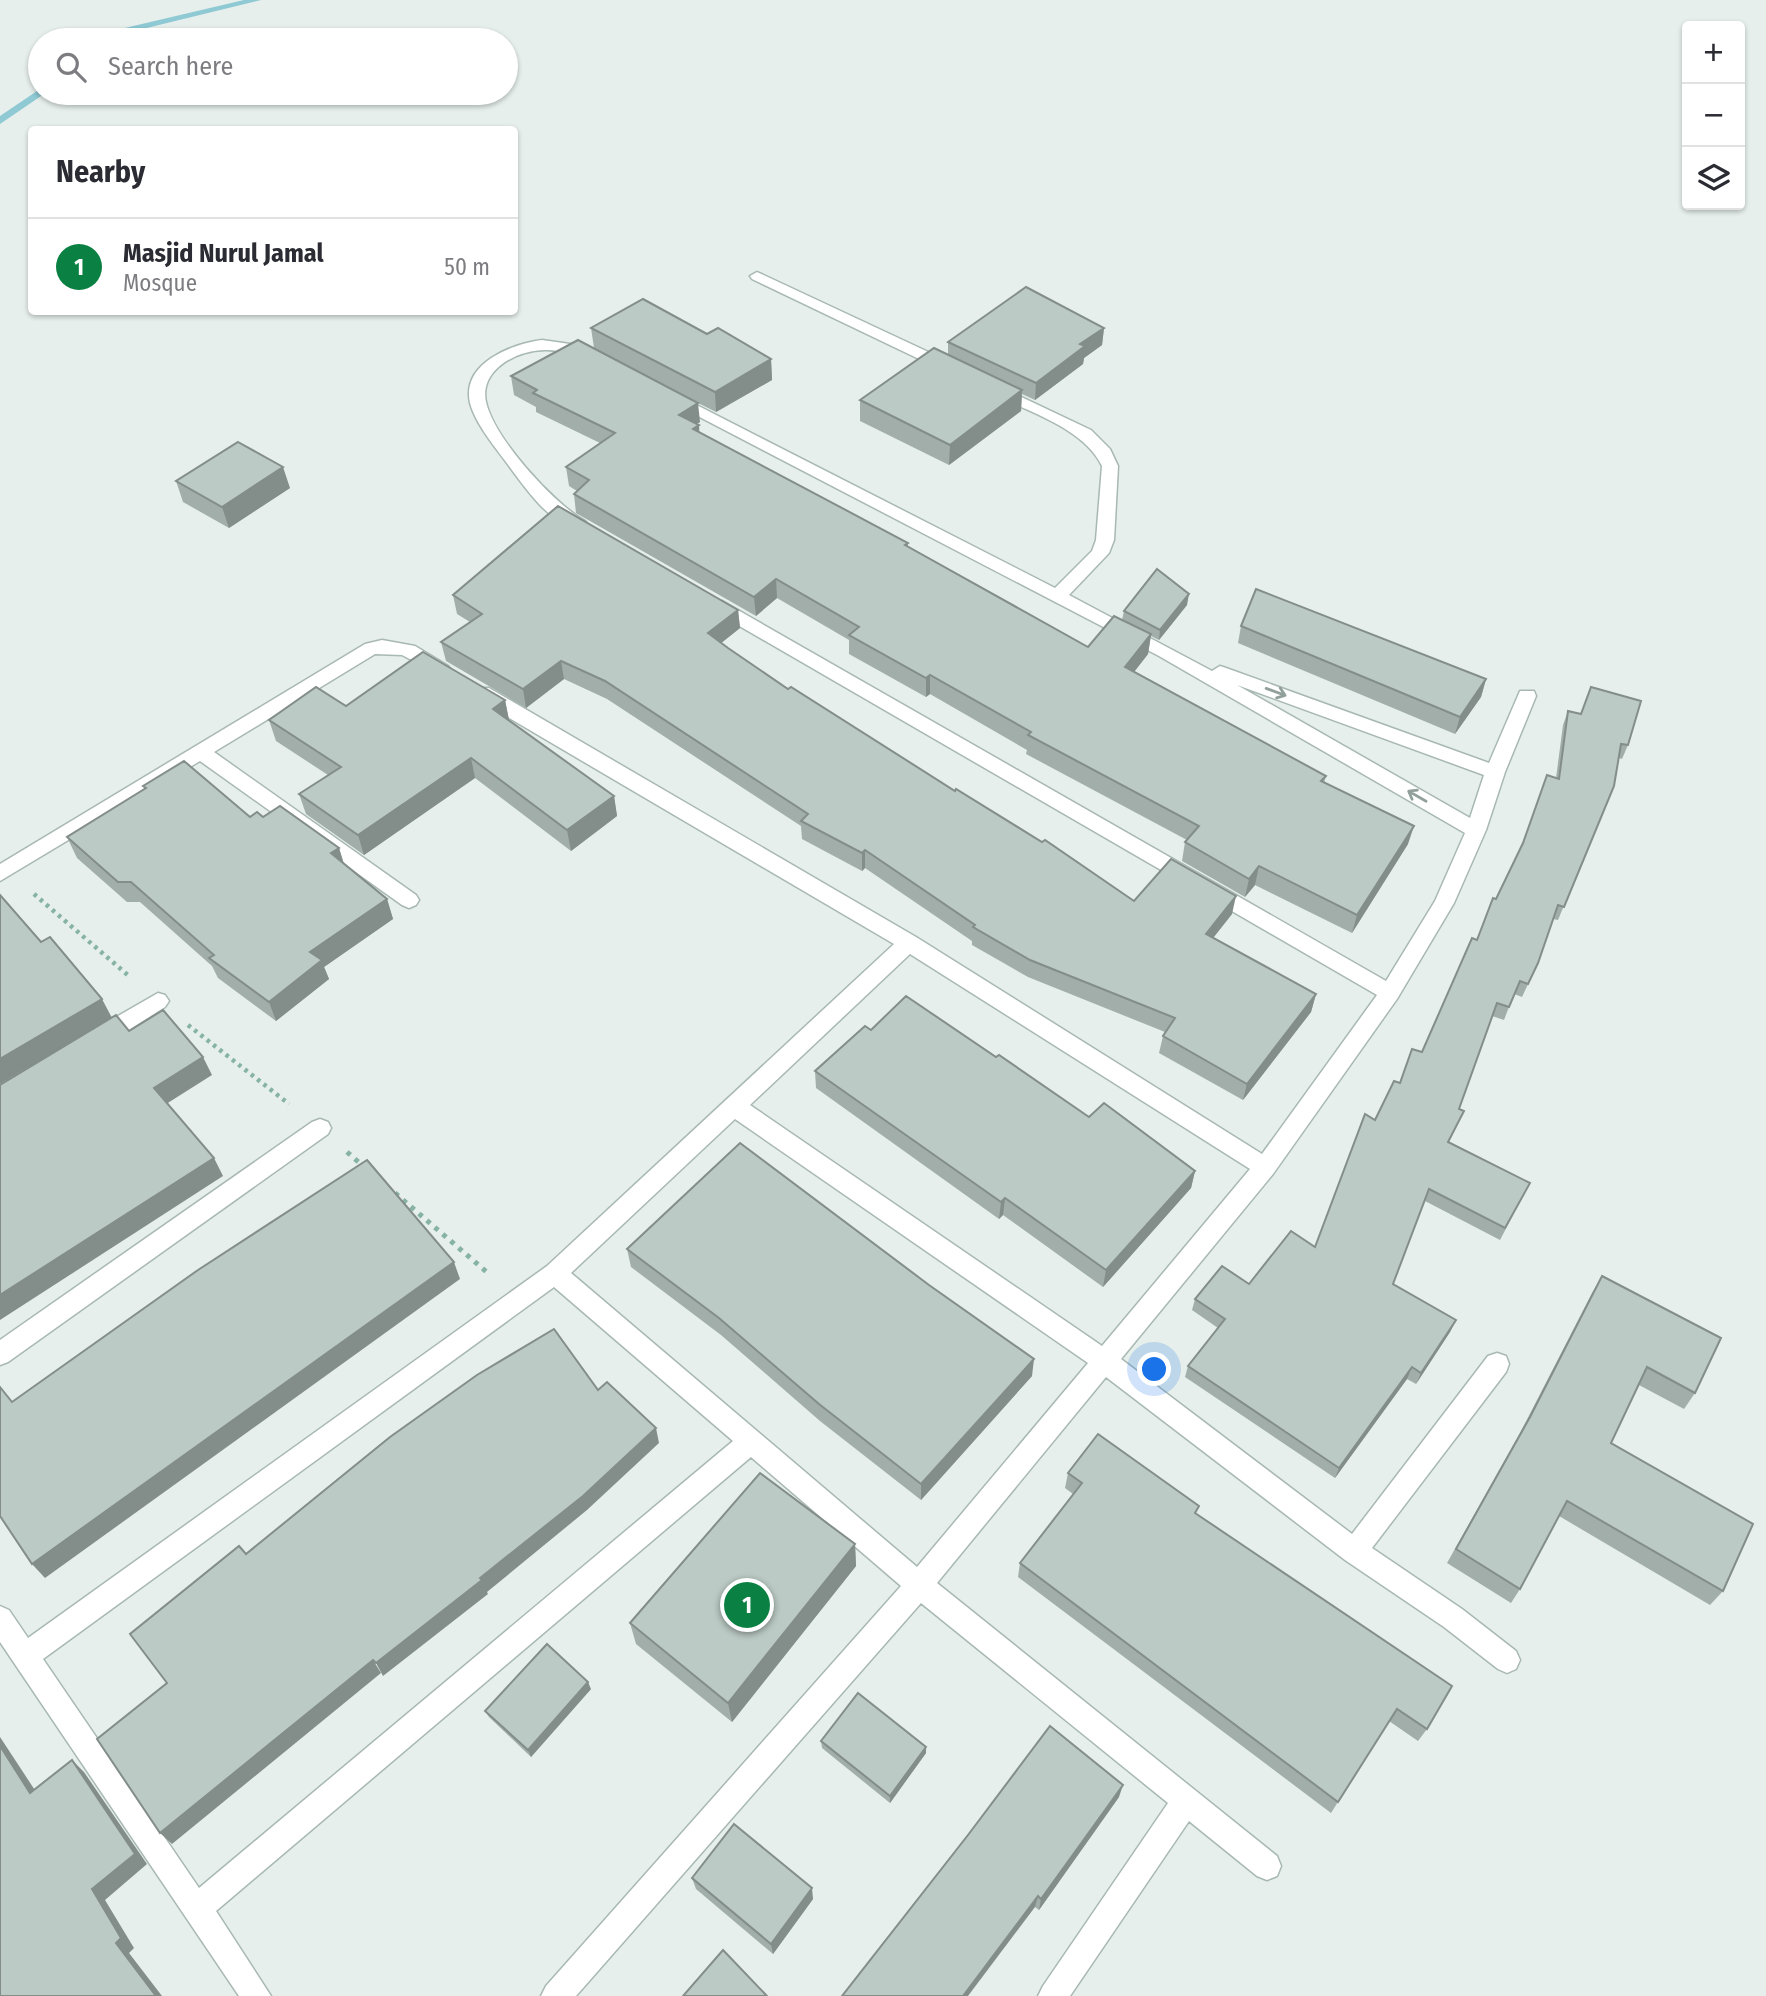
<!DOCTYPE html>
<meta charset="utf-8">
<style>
body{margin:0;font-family:"Fira Sans Condensed",sans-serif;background:#f7f7f7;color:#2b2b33}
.controls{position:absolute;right:21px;top:21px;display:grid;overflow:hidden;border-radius:7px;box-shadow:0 2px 5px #0004}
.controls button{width:63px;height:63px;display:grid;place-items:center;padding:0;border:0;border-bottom:2px solid #e1e1e2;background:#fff;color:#2b2b33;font:35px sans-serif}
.you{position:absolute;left:1155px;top:1370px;width:24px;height:24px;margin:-18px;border:5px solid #fff;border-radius:50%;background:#1a73e8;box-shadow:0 0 0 10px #1a73e833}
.badge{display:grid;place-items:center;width:46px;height:46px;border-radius:50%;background:#0b8043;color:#fff;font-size:23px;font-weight:700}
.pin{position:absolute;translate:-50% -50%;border:4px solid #fff;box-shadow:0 2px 7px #0006}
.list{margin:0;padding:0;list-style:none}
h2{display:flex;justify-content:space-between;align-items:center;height:91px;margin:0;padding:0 28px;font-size:30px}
h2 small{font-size:23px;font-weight:400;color:#7c7c81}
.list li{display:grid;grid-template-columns:46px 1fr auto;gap:21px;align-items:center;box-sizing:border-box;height:98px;padding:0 28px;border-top:2px solid #e1e1e2}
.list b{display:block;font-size:26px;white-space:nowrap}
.list p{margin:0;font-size:23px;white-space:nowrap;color:#7c7c81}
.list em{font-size:23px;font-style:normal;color:#7c7c81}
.icon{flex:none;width:38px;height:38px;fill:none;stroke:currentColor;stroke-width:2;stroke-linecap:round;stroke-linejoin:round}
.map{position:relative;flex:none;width:1766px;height:1996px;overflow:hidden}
.search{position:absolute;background:#fff;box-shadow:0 2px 5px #0004;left:28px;top:28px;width:490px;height:77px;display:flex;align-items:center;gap:18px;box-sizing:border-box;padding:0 24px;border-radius:38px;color:#7c7c81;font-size:26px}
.panel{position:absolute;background:#fff;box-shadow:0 2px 5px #0004;left:28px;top:126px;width:490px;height:189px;border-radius:7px}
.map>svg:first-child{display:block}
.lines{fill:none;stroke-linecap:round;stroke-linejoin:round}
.stream{fill:#8ec9d4;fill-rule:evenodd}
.minor-casing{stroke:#a8b8b2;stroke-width:3}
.path-far1{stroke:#86b3a5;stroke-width:4.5;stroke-dasharray:3.5 4.5;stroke-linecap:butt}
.path{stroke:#86b3a5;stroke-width:5;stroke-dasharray:4.5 6;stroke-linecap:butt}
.minor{fill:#fff;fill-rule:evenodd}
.wall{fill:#a1aea9}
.shaded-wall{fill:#838d89}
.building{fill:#bbcac4;stroke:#838d89;stroke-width:2}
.oneway{stroke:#92a09c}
</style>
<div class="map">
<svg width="1766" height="1996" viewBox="0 0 1766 1996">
<rect width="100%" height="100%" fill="#e6efeb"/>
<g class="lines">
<!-- stream -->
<g class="stream">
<path d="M244,0H261L118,35L112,40H101L112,31Z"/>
<path d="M40,89L44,94L0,124V116Z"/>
</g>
<!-- minor casing -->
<g class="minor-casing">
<g id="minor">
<path d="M757,272L954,364L956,367L954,370H942L752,279L750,276Z"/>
<path d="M542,340L577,345L597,355L589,360C575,356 562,350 547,350C519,349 479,369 486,402C494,438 553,503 585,521L588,525L579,530C548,522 527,490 509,466C496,448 476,425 470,403C461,363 512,344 542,340Z"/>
<path d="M996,385L1091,430L1110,449L1118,466L1114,540L1109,553L1069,595L1212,671L1220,666L1226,668L1489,763L1520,691H1534L1536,696L1505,772L1486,830L1454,903L1397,999L1273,1174L1121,1359L1352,1534L1488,1356L1497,1353L1506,1356L1509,1364L1506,1372L1372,1548L1462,1609L1516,1651L1520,1660L1516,1669L1507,1673L1498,1669L1444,1627L1345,1560L1106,1377L937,1583L1277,1856L1281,1866L1277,1876L1267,1880L1257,1876L1189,1821L1070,1996H1038L1043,1986L1168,1803L921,1603L576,1996H541L546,1986L901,1586L751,1457L216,1911L271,1996H239L0,1642V1606L9,1610L28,1638L547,1266L894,944L475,698L473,693L475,688H489L916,937L1262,1154L1377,995L710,609L707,605L710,601H722L1386,981L1435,901L1465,833L1159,656L665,399L673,394L679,396L1055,588L1092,551L1096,540L1102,466C1084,428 1027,411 990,393L988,390L990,387ZM1237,685L1484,775L1470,818ZM910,954L1250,1169L1102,1346L750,1105ZM735,1119L1088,1363L917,1567L571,1273ZM554,1287L733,1441L199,1888L43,1659Z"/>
<path d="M382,640L415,646L448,666L451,670L448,674L442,676L402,655L375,654L214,752L416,895L419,900L416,905L409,908L402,905L200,761L0,881V864L365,644Z"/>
<path d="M158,993L165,995L169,1001L165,1007L108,1043L100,1046L92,1043L89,1037L92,1031Z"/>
<path d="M320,1119L328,1122L331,1128L328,1134L8,1362L0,1365V1340L312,1122Z"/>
</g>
</g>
<!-- path-far1 -->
<g class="path-far1">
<path d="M34,894L130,977"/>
<path d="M188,1025L289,1104"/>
</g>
<!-- path -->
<g class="path">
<path d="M347,1152L364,1167"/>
<path d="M395,1193L489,1274"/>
</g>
<!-- minor -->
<use href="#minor" class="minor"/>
</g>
<!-- wall -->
<g class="wall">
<path d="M591,328L707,334L771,359L772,380L716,412L678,393L700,422L697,424L699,425V433L908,543V546L1088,647L1122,620L1124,611L1187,605L1159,640L1151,636L1148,654L1134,672L1326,776L1324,783L1408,844L1352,933L1255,885L1245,897L1182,861L1185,842L1187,840L1026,754L1027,750L930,694L926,697L849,654V640L777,598L756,616L576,513L574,494L577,491L569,486L566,467L600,443L536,412V407L514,395L511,376L594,348Z"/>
<path d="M1104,328L1102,345L1084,358L1083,364L1035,400L1022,394L1021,411L949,465L860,421V400L948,355V342Z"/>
<path d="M176,481L290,488L229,528L183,502Z"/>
<path d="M453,595L738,610L740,628L721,643L788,689L1134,901L1232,914L1213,938L1316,994L1311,1012L1243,1100L1159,1053L1163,1036L1165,1032L1028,977L972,945V941L865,868L862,871L802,839L801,826L607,699L564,679L526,708L446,661L441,642L470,622L457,614Z"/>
<path d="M1241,626L1486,679L1481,697L1455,734L1238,643Z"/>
<path d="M505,700L509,720L614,796L617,816L571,851L475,778L364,855L306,814L299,794L328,775L276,741L269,720L346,706Z"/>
<path d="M1568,711L1628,745L1622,759L1619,758L1614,786L1558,920L1553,919L1538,963L1522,997L1514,994L1504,1020L1492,1016L1459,1109L1464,1111L1449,1142L1530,1183L1500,1240L1425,1201L1393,1284L1456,1320L1450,1332L1416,1384L1407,1379L1335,1478L1185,1377L1188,1366L1218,1328L1192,1310L1195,1299L1249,1284L1315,1247L1375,1120L1400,1083L1422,1052L1556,778L1563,725Z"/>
<path d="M143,786L250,817H263L339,848L344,864L387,899L393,919L324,967L329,979L276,1021L218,978L212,966L140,902H127L77,858L67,837L145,789Z"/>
<path d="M871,1030L996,1057L1089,1117L1195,1171L1191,1188L1103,1287L1003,1215L999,1219L816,1088L815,1071Z"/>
<path d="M627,1249L1032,1376L921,1500L820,1421L721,1335L631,1267Z"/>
<path d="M1602,1276L1695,1393L1684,1409L1639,1385L1611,1443L1723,1591L1710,1605L1559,1516L1520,1589L1511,1603L1447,1563L1520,1433L1592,1293Z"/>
<path d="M1068,1473L1197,1514L1427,1729L1418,1741L1389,1721L1331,1813L1018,1577L1020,1563L1073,1494L1065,1488Z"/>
<path d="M855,1544L856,1566L732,1722L636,1644L630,1623Z"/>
<path d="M591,1689L531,1757L489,1717L485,1711Z"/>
<path d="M821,1741L926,1747V1753L890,1803L822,1748Z"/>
<path d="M1119,1797L1039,1910L1035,1907L842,1996Z"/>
<path d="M692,1878L813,1899L773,1954L696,1889Z"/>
</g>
<!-- shaded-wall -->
<g class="shaded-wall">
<path d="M1104,328L1102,345L1084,358L1083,364L1035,400L1036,383L1080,344Z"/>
<path d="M771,359L772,380L716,412L715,392Z"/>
<path d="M1022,390L1021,411L949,465L950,445Z"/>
<path d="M698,403L700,422L680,434L679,415Z"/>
<path d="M699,425L700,444L693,429Z"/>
<path d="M283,467L290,488L229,528L222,507Z"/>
<path d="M776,579L777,598L756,616L754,597Z"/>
<path d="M1189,594L1187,605L1159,640L1160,630Z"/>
<path d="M738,610L740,628L710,652L708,633Z"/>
<path d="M1151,634L1148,654L1123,686L1125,667Z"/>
<path d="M561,661L564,679L526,708L523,689Z"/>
<path d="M930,675V694L926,697V678Z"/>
<path d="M1486,679L1481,697L1455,734L1460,717Z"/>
<path d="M505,700L509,720L493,709Z"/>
<path d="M471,758L475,778L364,855L358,835Z"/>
<path d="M614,796L617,816L571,851L567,830Z"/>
<path d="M1414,826L1408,844L1352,933L1357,915Z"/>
<path d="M339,848L345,868L331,853Z"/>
<path d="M865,850V868L862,871V853Z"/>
<path d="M1259,866L1255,885L1245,897L1249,879Z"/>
<path d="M1236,896L1232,914L1202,952L1206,934Z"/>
<path d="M387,899L393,919L324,967L329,979L276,1021L269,1002L310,952Z"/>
<path d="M1316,994L1311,1012L1243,1100L1247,1084Z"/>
<path d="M102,999L112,1018L0,1084V1059Z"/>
<path d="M203,1057L212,1075L163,1106L154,1088Z"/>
<path d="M214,1158L223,1176L0,1320V1295Z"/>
<path d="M1195,1171L1191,1188L1103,1287L1106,1270Z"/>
<path d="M1005,1198L1003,1215L999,1219L1001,1202Z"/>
<path d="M454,1262L460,1279L45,1578L32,1564Z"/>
<path d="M1456,1320L1450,1332L1416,1384L1421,1373Z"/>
<path d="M1034,1359L1032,1376L921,1500V1484Z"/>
<path d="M1412,1367L1407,1379L1335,1478L1339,1468Z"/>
<path d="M656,1428L659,1443L587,1510L487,1592L488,1594L383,1676L376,1663L480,1578Z"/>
<path d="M855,1544L856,1566L732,1722L728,1703Z"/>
<path d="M373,1660L381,1673L172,1844L160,1833Z"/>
<path d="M588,1682L591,1689L531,1757L528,1750Z"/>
<path d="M0,1737L44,1804L30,1793L0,1746Z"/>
<path d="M926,1747V1753L890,1803V1796Z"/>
<path d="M72,1760L84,1772L147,1864L105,1900L134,1948L129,1953L162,1996H156L116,1943L92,1889Z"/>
<path d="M1123,1785L1119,1797L1039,1910L1041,1899Z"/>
<path d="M812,1888L813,1899L773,1954L771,1944Z"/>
<path d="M1038,1896L1035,1907L968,1996H963Z"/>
</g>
<!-- building -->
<g class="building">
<path d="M1026,287L1104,328L1080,344L1085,346L1036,383L948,342Z"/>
<path d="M643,299L707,334L718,328L771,359L715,392L591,328Z"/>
<path d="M578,340L698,403L679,415L699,425L693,429L908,543L905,545L1088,647L1114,616L1151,634L1125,667L1326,776L1321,781L1414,826L1357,915L1259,866L1249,879L1185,842L1199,826L1028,735L1031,732L930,675L926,678L849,635L859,627L776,579L754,597L574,494L589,480L566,467L615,433L533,393L537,390L511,376Z"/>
<path d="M934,348L1022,390L950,445L860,400Z"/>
<path d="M238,442L283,467L222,507L176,481Z"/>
<path d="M558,506L738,610L708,633L728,648L788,689L791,687L955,791L956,789L1042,842L1045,840L1134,901L1171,859L1236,896L1206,934L1316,994L1247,1084L1163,1036L1175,1018L1030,960L973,927L975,925L865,850L862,853L801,821L808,814L605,681L561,661L523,689L441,642L482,614L453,595Z"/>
<path d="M1157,569L1189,594L1160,630L1124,611Z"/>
<path d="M1256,589L1486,679L1460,717L1241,626Z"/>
<path d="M423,652L505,700L493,709L614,796L567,830L471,758L358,835L299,794L341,767L269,720L316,687L346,706Z"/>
<path d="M1591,687L1641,701L1628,745L1621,744L1614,786L1564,907L1558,905L1538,963L1528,984L1520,981L1509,1007L1497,1003L1459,1109L1464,1111L1448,1142L1530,1183L1505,1228L1429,1189L1393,1284L1456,1320L1421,1373L1412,1367L1339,1468L1188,1366L1225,1319L1195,1299L1222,1266L1249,1284L1291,1231L1315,1247L1365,1114L1375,1120L1394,1081L1400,1083L1412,1049L1422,1052L1472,938L1477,940L1493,898L1496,899L1523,843L1547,775L1559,779L1568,711L1581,714Z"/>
<path d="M184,761L250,817L257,812L263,817L280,806L339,848L331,853L387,899L310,952L322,960L269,1002L209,958L214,955L131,882H118L67,837L146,788L143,786Z"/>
<path d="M0,895L41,942L50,937L102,999L0,1059Z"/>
<path d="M906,996L996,1057L999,1055L1089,1117L1104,1103L1195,1171L1106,1270L1005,1198L1001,1202L815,1071L865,1026L871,1030Z"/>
<path d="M163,1010L203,1057L154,1088L214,1158L0,1295V1085L116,1015L129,1031Z"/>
<path d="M740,1143L929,1285L1034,1359L921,1484L819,1404L719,1318L627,1249Z"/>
<path d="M367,1160L454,1262L32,1564L0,1516V1387L12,1402L198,1270Z"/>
<path d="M1602,1276L1721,1338L1695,1393L1647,1367L1611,1443L1753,1524L1723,1591L1567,1501L1520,1589L1456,1549L1530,1417Z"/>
<path d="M554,1329L598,1390L607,1382L656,1428L583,1496L480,1578L482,1580L376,1663L373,1660L160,1833L97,1739L167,1683L130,1634L239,1546L246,1554L390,1437L477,1375Z"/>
<path d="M1098,1434L1199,1506L1195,1513L1452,1686L1427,1729L1397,1709L1338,1802L1020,1563L1082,1483L1068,1473Z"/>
<path d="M760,1473L855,1544L728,1703L630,1623Z"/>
<path d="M547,1644L588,1682L528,1750L485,1711Z"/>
<path d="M858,1693L926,1747L890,1796L821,1741Z"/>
<path d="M1050,1726L1123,1785L1041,1899L1038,1896L963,1996H842L968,1835Z"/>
<path d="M0,1746L30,1793L72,1760L135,1854L92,1889L121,1938L116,1943L156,1996H0Z"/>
<path d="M734,1824L812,1888L771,1944L692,1878Z"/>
<path d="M723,1950L767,1996H683Z"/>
</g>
<!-- one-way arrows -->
<defs><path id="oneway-shaft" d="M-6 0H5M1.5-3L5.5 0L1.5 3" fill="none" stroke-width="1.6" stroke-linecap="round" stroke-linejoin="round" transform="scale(1.75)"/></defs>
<g class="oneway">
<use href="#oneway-shaft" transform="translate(1276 692) rotate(20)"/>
<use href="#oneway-shaft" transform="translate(1417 796) rotate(-150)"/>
</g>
</svg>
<div class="controls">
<button>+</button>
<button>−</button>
<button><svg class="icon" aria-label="layers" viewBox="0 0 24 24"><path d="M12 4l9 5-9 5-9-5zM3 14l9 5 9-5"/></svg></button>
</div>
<div class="you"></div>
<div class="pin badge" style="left:747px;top:1605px">1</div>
<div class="search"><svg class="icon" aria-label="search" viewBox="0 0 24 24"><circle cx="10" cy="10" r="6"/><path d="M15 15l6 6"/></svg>Search here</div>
<section class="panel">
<h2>Nearby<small></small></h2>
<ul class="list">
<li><span class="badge">1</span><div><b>Masjid Nurul Jamal</b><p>Mosque</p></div><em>50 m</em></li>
</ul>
</section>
</div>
